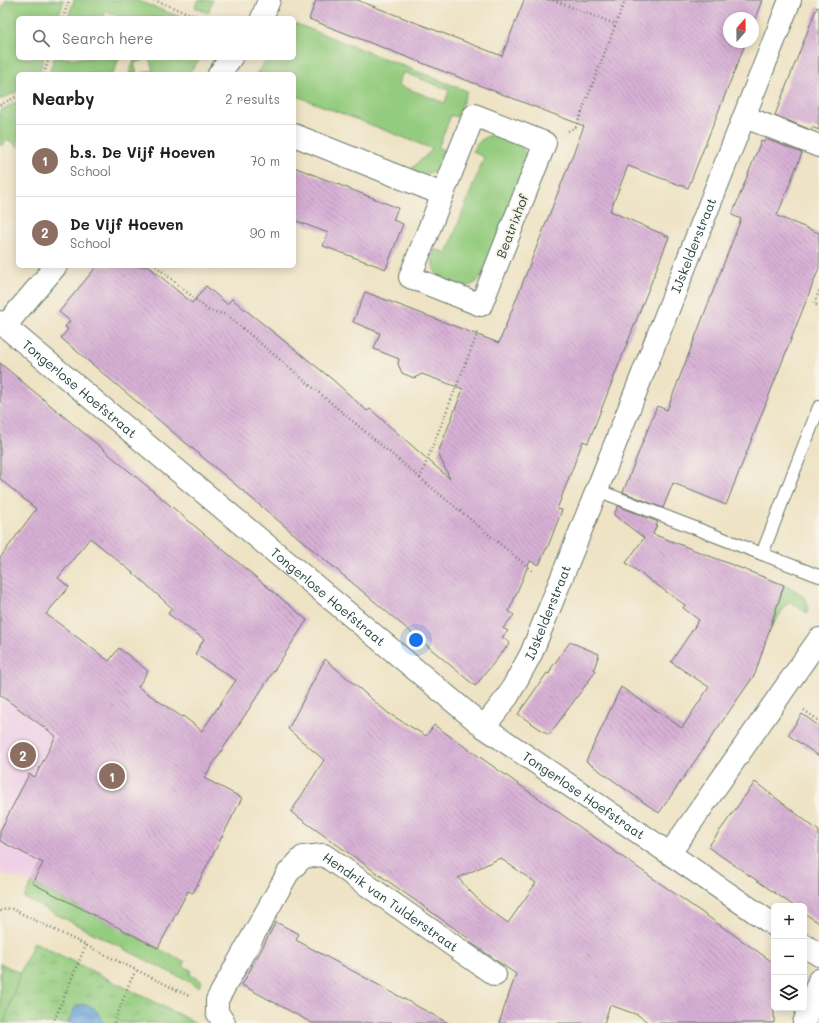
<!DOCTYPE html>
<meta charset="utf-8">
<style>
body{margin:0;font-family:Mali,sans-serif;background:#f2f2f2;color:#202124}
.controls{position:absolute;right:12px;bottom:12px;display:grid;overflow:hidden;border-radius:6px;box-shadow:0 2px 10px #0003}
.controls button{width:36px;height:36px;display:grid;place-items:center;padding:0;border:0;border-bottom:1px solid #e0e0e0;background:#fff;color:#202124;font:20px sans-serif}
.compass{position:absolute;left:723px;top:12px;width:36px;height:36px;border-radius:50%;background:#fff;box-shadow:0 2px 10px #0003;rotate:20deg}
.you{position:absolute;left:416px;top:640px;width:14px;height:14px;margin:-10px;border:3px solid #fff;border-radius:50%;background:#1a73e8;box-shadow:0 0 0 6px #1a73e833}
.badge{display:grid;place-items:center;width:26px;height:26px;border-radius:50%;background:#d93025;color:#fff;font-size:13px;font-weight:700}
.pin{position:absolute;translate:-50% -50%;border:2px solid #fff;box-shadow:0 1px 4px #0006}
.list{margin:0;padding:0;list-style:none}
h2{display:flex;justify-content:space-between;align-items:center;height:52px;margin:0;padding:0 16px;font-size:17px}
h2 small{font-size:13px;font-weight:400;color:#757577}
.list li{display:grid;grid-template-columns:26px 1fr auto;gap:12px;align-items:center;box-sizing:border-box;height:72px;padding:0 16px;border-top:1px solid #e0e0e0}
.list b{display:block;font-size:15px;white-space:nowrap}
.list p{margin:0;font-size:13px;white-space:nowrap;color:#757577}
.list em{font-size:13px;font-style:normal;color:#757577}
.icon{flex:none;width:22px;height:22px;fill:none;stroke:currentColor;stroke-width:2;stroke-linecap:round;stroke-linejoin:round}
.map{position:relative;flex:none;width:819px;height:1023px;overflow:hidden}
.search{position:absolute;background:#fff;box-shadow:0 2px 10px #0003;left:16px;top:16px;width:280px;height:44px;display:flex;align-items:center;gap:10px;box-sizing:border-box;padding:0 14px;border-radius:6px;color:#757577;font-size:15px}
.panel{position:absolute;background:#fff;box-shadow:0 2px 10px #0003;left:16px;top:72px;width:280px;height:196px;border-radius:6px}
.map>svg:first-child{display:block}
.built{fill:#efd0e6}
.grass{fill:#94cc7f;stroke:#5a845a;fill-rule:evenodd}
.park{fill:url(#park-tufts);stroke:#5a845a}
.water{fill:url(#water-waves);stroke:#447086}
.building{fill:url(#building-back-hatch);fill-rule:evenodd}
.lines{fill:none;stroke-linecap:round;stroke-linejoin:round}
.service-casing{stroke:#677767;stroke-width:14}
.minor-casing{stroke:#677767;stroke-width:24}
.path{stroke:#677767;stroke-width:2.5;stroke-dasharray:1 3;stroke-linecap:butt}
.service{stroke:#fff;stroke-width:12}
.minor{stroke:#fff;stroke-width:22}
.labels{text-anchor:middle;stroke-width:4;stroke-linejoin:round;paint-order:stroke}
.street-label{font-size:13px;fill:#1f3d34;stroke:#f7f3e8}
</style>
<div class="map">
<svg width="819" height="1023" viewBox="0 0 819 1023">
<defs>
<pattern id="park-tufts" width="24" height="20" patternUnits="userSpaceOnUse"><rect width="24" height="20" fill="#94cc7f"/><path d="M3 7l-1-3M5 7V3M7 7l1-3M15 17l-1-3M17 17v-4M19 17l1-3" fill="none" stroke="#78a769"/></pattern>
<pattern id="water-waves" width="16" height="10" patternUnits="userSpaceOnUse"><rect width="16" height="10" fill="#6aa2d9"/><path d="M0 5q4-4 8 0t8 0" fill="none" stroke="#5785b1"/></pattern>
<pattern id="building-back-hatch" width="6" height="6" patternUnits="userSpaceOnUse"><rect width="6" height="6" fill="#d8b0d6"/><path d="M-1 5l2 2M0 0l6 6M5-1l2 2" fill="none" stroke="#af90ae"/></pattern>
</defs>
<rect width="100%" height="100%" fill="#f7f3e8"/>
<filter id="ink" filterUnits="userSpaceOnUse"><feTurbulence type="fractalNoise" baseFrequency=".025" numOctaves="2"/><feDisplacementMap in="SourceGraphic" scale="8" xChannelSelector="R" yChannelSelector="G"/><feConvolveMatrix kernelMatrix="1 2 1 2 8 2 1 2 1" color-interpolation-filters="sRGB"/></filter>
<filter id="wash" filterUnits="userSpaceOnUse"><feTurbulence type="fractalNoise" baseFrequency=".012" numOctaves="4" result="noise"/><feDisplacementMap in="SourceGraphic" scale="16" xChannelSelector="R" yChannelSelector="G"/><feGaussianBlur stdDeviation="0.9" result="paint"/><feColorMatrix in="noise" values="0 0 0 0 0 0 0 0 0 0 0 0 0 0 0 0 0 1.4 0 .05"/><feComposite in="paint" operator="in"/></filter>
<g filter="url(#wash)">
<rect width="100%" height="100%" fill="#eee3c5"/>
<!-- built -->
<g class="built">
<path d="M0,695L56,736L35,777L29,774L0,831Z"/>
<path d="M0,841L45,858L32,883L0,873Z"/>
</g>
<!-- grass -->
<g class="grass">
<path d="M6,0H64L58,18H18V58H44L39,74H18V91L0,100V14Z"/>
<path d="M74,0H136L182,18H122L106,11L103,18H68Z"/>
<path d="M198,0H213L208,13L195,7Z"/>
<path d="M294,23L467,91L457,117L451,115L438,148L450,152C441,171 429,178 409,171L433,149L294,95V74H256L268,58H294ZM403,72L449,90L445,103L398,85Z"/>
<path d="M54,58H119L113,74H49Z"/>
<path d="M135,58H201L188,74H140L153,70L149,58L134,63L137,74H129Z"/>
<path d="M18,101V147L8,139L2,146L0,144V111Z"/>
<path d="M497,134C514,141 526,143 526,164L482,277C472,288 465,288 451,283C434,276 430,267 434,249L447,253L484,157L473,152C478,140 485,136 497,134Z"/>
<path d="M784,585C797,591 810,596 807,613L789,601L770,629Z"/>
<path d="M32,883L185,962L183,966L191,970L190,975L202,981L199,987L24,898Z"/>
<path d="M0,963L20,973L4,1023H0V974L1,969L0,968Z"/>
</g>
<!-- park -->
<path class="park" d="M34,942L196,1023H4L20,973Z"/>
<!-- water -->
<path class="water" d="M80,1005C83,1005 85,1004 87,1005C95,1007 102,1016 103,1023H68L74,1009Z"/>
<g id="blocks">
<!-- building -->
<g class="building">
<path d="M316,0H357L502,56L524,0H762L753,24V18H729V42H746L688,188L628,166L610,211L669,237L588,443L583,441L557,509L562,510L547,549H546L539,565L530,561L509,611L514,615L503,628L508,631L502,637L510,643L475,686L61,338L68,329L65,327L70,321L59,312L97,266H148L192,303L206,286L227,304L232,299L333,380L367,411L370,409L450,479L438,453L463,389L422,374L414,378L402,373L398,364L399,359L374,349L380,333L353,322L365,292L499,343L584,126L309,19Z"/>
<path d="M817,7L819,8V130L812,127L811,130L775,115Z"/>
<path d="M766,139L802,153L777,216L819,233V268L726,505L673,483L663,508L623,492L657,406L667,410L741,219L732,215L761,141L764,142Z"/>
<path d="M294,167L398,208L393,220L403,224L386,269L323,246L328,233L294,220Z"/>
<path d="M0,363L307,620L204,778L242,798L193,893L188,891L158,948L32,883L43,863L0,841V831L29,774L35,777L56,736L0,695V558L36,509L0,479ZM90,538L137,576L172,608L168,614L204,639L195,654L236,680L202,731L183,716L182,717L138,687L148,671L119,648L109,661L46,614L69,587L58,578Z"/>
<path d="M618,506L658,522L653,534L784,585L755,674L659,813L586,761L621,687L682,728L709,687L671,662L699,620L683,608L685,605L626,563L644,538L614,515Z"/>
<path d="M570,642L599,654L594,669L596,671L549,735L518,714L547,673L549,674L552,667Z"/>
<path d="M325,659L388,713L426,736L434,725L774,963V1023H649L638,1015L610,1005L604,1023H499L516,974L467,940L468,938L291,812L324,760L288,729ZM500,858L536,883L508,923L483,905L458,878Z"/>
<path d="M802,714L819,726V756L788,735Z"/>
<path d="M755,782L819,831V923L804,913V906H794L708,847Z"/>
<path d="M276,922L299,934L296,940L448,1023H312L242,985Z"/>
</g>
</g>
</g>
<g filter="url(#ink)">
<use href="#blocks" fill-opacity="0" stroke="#677767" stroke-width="1"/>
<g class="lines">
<!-- service casing -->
<g class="service-casing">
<g id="service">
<path d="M597,490L819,576"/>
<path d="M762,554L819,407"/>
</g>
</g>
<!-- minor casing -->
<g class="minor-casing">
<g id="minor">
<path d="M262,18L269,0"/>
<path d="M219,74L231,58"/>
<path d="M474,115L545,143L481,305L410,277Z"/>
<path d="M745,117L819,146"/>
<path d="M294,135L442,194"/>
<path id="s1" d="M0,322L484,727L774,925"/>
<path d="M5,326L56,266"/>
<path id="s2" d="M484,727L508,696L531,654L597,490L790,0"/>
<path d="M670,853L819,639"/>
<path d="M804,945L819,955"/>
<path id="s3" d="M224,1023L217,1012V1000L288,873L303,857L324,855L495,975"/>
<path d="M804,1023L819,980"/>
</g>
</g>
<!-- path -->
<g class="path">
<path d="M154,0L200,18"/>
<path d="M553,0L615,24"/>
<path d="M63,18L69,0"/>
<path d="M44,74L49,58"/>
<path d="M0,105L18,96"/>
<path d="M568,131L576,127L625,0"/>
<path d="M156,266L208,310L227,315L420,478L478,332"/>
<path d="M819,291L814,304L819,306"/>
<path d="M420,478L534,572"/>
<path d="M804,710L819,721"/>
<path d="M0,911L10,908L187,995L191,996"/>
<path d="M53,1023L86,945"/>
<path d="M114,1023L128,986L136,970"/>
</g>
<!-- service -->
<use href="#service" class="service"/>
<!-- minor -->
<use href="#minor" class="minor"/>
</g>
</g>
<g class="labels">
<!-- street labels -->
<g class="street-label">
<text transform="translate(512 226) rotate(-69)" y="5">Beatrixhof</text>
<text dy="5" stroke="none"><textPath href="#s2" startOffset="527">IJskelderstraat</textPath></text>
<text dy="5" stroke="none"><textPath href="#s1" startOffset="104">Tongerlose Hoefstraat</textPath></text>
<text dy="5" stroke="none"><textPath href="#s1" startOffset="428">Tongerlose Hoefstraat</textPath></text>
<text dy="5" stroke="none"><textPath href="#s2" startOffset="132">IJskelderstraat</textPath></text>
<text dy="5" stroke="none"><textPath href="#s1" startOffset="752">Tongerlose Hoefstraat</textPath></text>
<text dy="5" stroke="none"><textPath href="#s3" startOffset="295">Hendrik van Tulderstraat</textPath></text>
</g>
</g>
</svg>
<div class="controls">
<button>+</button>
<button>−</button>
<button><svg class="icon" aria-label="layers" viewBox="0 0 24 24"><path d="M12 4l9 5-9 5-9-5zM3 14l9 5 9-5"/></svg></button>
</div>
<svg class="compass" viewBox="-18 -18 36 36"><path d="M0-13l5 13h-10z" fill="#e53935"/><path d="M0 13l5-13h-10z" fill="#757577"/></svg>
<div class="you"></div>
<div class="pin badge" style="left:112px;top:776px;background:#8d6e63">1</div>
<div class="pin badge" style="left:23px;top:755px;background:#8d6e63">2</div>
<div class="search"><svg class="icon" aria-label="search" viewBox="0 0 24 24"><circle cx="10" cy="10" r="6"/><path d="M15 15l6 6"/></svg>Search here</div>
<section class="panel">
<h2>Nearby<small>2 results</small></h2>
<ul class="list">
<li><span class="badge" style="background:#8d6e63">1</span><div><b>b.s. De Vijf Hoeven</b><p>School</p></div><em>70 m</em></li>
<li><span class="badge" style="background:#8d6e63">2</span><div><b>De Vijf Hoeven</b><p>School</p></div><em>90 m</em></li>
</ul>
</section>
</div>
